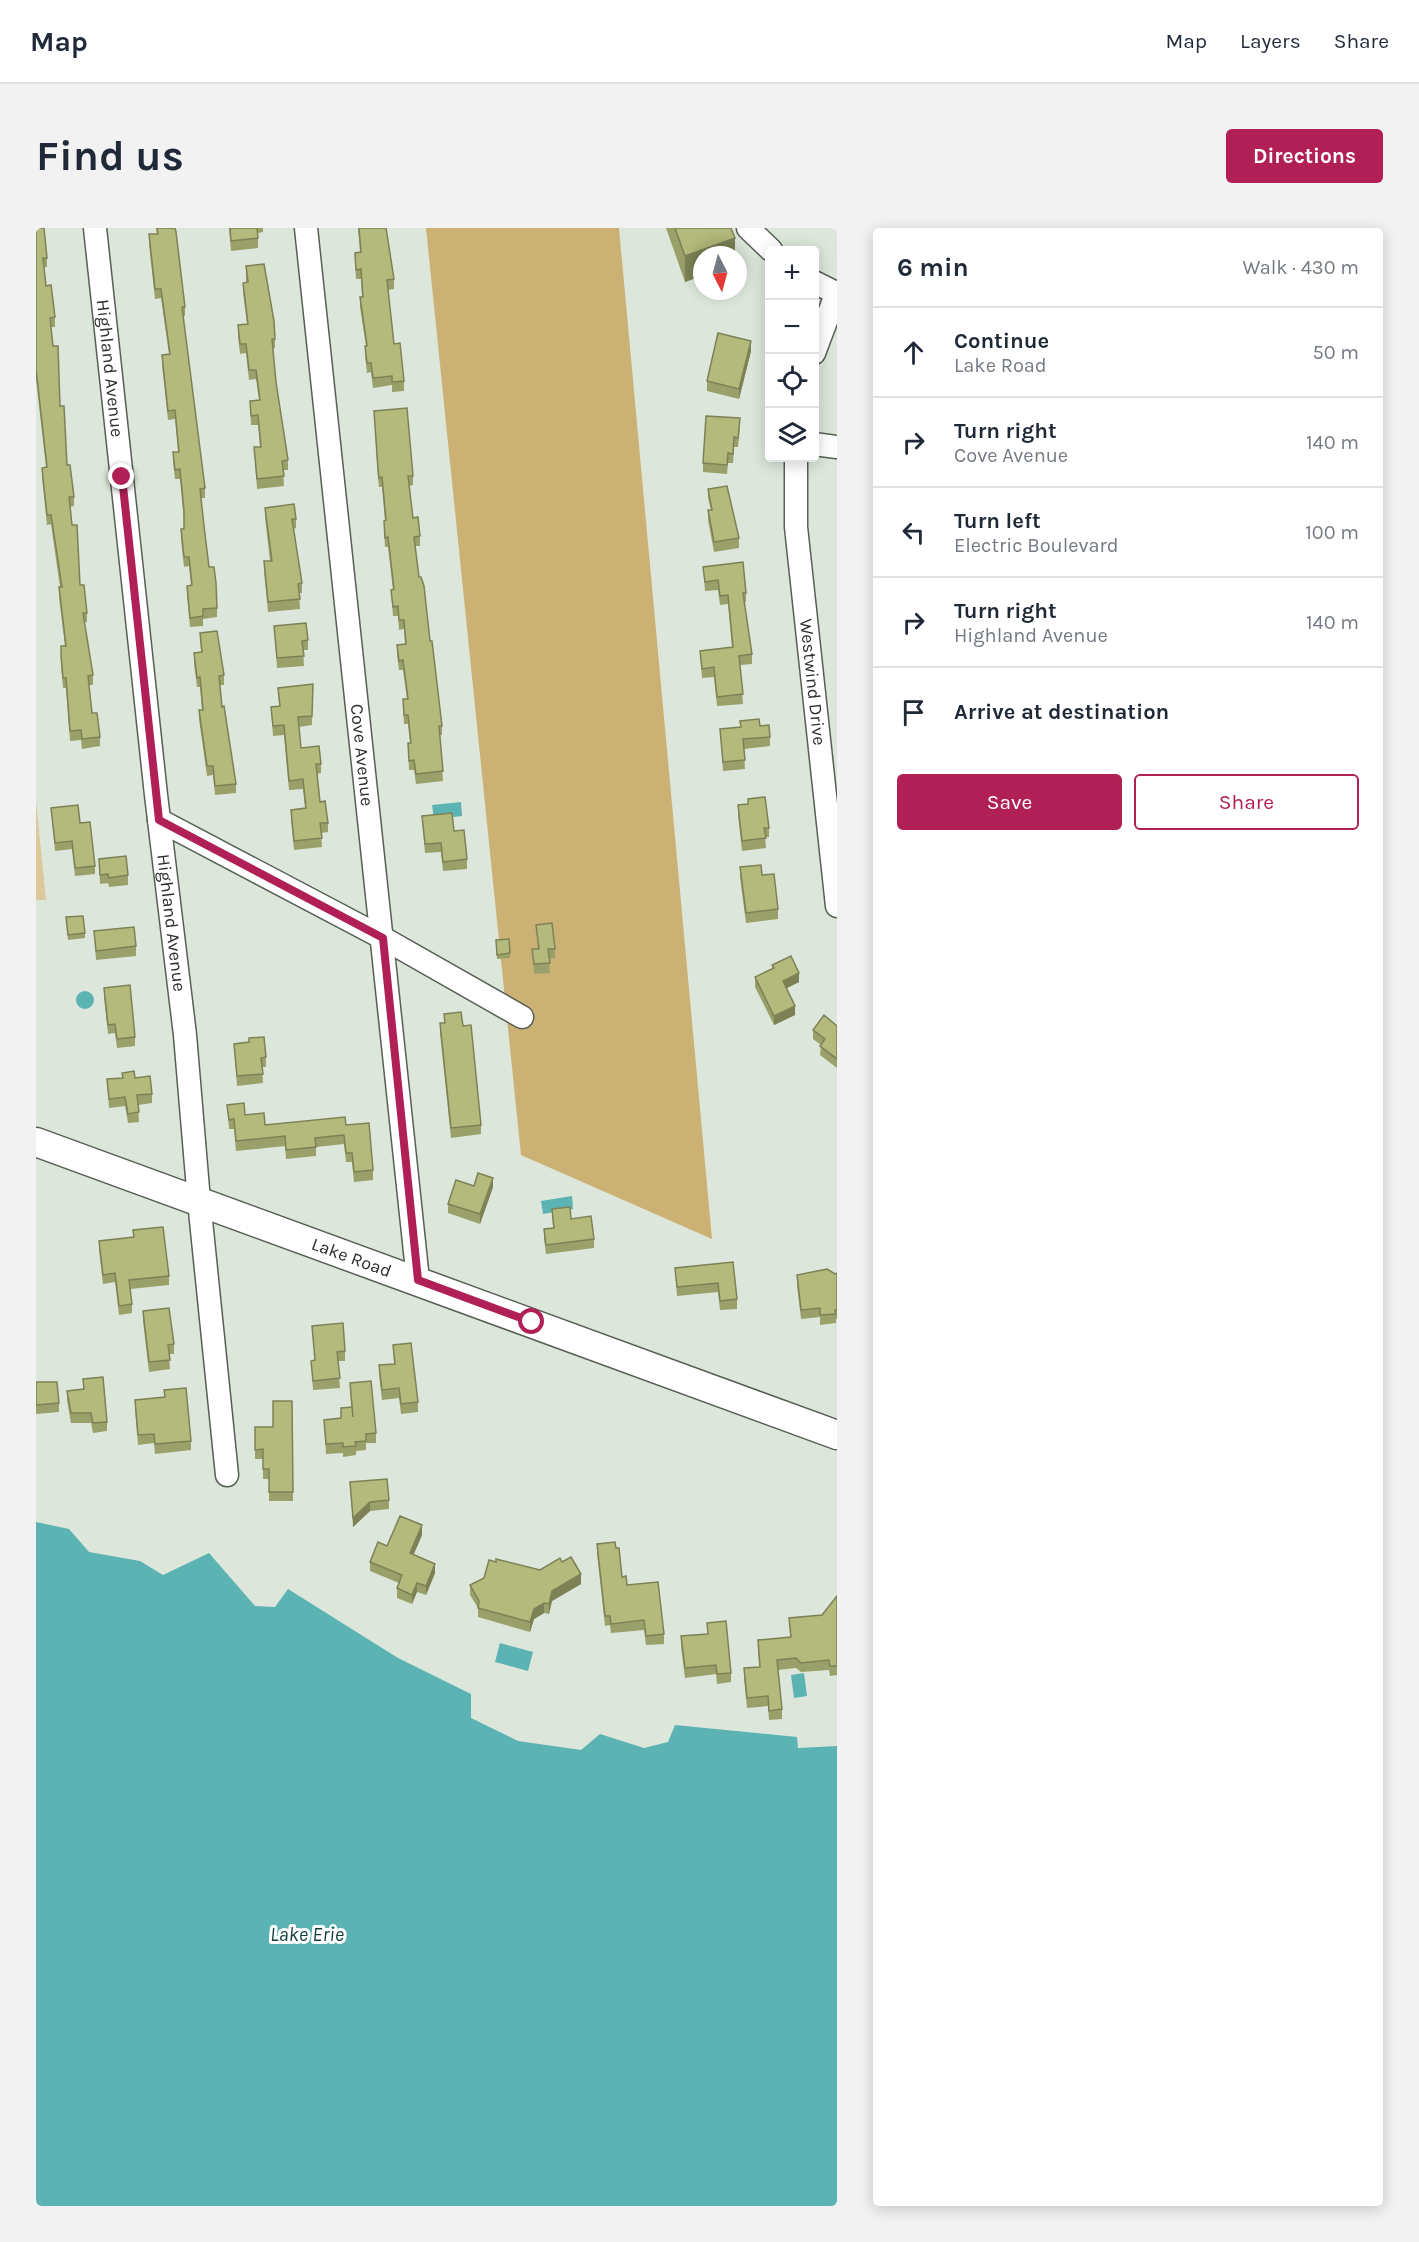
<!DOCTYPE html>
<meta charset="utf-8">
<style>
body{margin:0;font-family:Karla,sans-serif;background:#f2f2f3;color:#1f2937}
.controls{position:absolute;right:18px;top:18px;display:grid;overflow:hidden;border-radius:6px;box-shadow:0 3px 15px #0003}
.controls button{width:54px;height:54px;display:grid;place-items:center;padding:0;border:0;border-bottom:2px solid #e0e1e3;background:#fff;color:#1f2937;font:30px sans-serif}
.compass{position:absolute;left:657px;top:18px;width:54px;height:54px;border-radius:50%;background:#fff;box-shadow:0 3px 15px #0003;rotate:174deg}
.stop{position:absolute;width:18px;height:18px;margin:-14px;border:4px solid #b02056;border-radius:50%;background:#fff}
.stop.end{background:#b02056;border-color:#fff;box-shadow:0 2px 6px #0008}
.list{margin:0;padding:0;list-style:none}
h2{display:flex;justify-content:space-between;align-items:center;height:78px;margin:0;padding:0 24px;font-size:26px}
h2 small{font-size:20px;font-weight:400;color:#747a83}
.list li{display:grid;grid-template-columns:39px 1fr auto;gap:18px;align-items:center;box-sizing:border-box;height:90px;padding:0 24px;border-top:2px solid #e0e1e3}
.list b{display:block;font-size:22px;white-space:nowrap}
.list p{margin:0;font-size:20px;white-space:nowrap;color:#747a83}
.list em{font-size:20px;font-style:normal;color:#747a83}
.actions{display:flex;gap:12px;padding:18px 24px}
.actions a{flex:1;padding:14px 0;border:2px solid #b02056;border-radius:6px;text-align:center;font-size:21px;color:#b02056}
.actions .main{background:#b02056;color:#fff}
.icon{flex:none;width:33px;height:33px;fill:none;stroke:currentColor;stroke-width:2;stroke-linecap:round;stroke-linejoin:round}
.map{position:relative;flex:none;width:801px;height:1978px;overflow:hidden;border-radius:6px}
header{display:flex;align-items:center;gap:36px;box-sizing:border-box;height:84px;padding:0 30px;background:#fff;border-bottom:2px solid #e0e1e3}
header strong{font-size:28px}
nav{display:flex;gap:33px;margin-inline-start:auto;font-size:21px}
.intro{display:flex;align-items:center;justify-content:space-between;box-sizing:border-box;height:144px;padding:0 36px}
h1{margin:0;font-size:42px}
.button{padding:15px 27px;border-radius:6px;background:#b02056;color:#fff;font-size:21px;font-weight:700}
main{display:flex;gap:36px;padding:0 36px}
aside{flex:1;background:#fff;border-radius:6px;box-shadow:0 3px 15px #0003}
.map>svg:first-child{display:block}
.green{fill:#dcc89a}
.forest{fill:#ccb174}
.water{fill:#5cb3b3}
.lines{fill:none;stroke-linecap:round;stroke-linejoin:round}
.minor-casing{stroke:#575f55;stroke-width:25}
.major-casing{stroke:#575f55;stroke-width:31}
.minor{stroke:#fff;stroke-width:22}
.major{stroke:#fff;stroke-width:28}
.wall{fill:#9aa06a}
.shaded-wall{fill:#7d8256}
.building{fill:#b3ba7b;stroke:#7d8256;stroke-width:1.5}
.route{stroke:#b02056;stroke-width:8}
.labels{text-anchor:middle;stroke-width:6;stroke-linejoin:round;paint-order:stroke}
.street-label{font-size:18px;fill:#2b2e2a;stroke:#fff}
.water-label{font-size:20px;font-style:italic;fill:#143e3e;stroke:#fff}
</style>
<header>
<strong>Map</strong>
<nav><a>Map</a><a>Layers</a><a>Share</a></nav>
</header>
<div class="intro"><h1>Find us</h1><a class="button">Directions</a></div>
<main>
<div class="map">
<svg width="801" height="1978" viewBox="0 0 801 1978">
<rect width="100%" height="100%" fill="#dce6da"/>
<!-- green -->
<path class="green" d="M0,573L10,672H0Z"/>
<!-- forest -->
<path class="forest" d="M390,0H583L676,1011L485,927Z"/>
<!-- water -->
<g class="water">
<path d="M425,574L426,588L398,591L396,577Z"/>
<circle cx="49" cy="772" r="9"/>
<path d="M536,968L537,981L507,986L505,973Z"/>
<path d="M0,1294L33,1301L53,1324L104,1333L127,1347L173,1325L219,1378L239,1379L252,1361L362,1430L435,1466V1490L482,1513L545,1522L564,1506L608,1520L632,1514L639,1497L761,1509L762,1520L801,1518V1978H0Z"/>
<path d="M464,1415L497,1424L492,1443L459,1434Z"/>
<path d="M768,1445L771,1468L758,1470L755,1447Z"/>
</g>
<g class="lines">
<!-- minor casing -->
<g class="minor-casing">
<g id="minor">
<path id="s1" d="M59,0L120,567L149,807L163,973L191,1247"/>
<path id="s2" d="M270,0L382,1052"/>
<path d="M712,0L735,22"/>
<path d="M778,54L800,65"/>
<path d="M778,125L801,64"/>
<path d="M778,216L801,219"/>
<path id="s3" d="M760,230V299L801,678"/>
<path d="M123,592L347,710L486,789"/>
</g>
</g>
<!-- major casing -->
<g class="major-casing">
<g id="major">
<path id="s4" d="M0,914L801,1207"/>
</g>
</g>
<!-- minor -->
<use href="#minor" class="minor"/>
<!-- major -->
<use href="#major" class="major"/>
</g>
<!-- wall -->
<g class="wall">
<path d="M0,0L11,30V39H8L10,58L19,89V99H15L31,237L38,269V278L34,279L36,297L44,357L51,385V394H48L57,447V457H53L56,485L64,509V518L46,521L45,512L34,513L30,460H27L25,437V428L29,418L23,369V359H24L15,296L11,297L6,249V240L10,239L0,151Z"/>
<path d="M120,0H139L149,79V88H147L169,260V270H165L173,339L181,380V389L167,391V398L154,399L151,367V358L155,357L153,338L148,339L145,311V301H148V293L144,251H139L137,234V224H142L139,191L132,192L126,137V127L133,126L125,70L119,71L113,16V6H121Z"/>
<path d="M193,0H227V4L222,5V20L195,23Z"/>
<path d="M322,0H350L358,51V61L352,62L358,116L368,153V163L356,164V157L337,160L335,144L331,145L329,128V118H330L324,79V69H326L325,51H320L319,34V25L324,24Z"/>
<path d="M630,0H695L699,27L649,54Z"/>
<path d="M210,38L239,111V120L237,121L240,154L252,232V242H247L248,258L221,261L218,219H224L222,197H215L214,173L223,172L220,151L213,152L210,125L204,126L202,107V97L211,96L207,64V55L210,54Z"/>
<path d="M715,123L703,171L671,163V153Z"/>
<path d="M338,183L377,248V257L373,258L377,290L384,308V318H379L383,349L394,413L406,498V507H404L407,553L380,556L378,542H373L372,515H374L372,496H368L367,481V471H371L367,442H363L361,427V417L369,416L368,401L363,402L362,388H357L355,362H357L352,319H349L348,302V293H349L346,259H343L342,251Z"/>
<path d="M704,200L702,219H698L697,235H692L691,246L667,244V235Z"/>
<path d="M672,261L703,310V320L678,324L672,292V282H675L672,270Z"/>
<path d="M229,280L260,291V300L257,301L266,355V365H263L264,381L232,384L228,343V333H234L229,289Z"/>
<path d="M667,339L710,365V374H708L716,426V436L704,437L707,476L681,478L678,449L666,450L664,423L696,419L692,376L684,377L682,362L669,363Z"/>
<path d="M238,398L272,412V422H267L268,438L241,440Z"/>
<path d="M164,405L188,447V457H184L186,479L200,556V565L179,567L177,547L171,548L163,491V482H166L164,459H161L158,435V425L165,424Z"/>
<path d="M277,456L276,497L263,499L265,520L285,536V545L281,546L284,574L292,595V604L285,605L286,619L258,622L255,591V582L269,580L267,561L253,562L248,507L237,508L235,479L243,478L242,460Z"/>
<path d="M724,498L734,509V518L708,521L709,541L687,543L684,501Z"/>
<path d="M712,571L733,600V609H729L730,620L706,623L702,587V577L712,576Z"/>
<path d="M15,580L44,595L59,638V646L39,648L36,621L19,623Z"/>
<path d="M386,588L418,603L431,631V641L407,643L405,624L389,625Z"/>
<path d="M63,631L92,647V657L73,659L72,655L64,656Z"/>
<path d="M704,639L726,647L742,681V691L710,695L704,649Z"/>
<path d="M30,689L49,705V710L32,712Z"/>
<path d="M500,697L519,721V730L513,731L514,745L498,746L496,721H502Z"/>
<path d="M58,703L100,718V728L60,732Z"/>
<path d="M473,711L474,730L461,731L460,712Z"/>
<path d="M736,737L763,754L751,760L759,787L738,797L719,759V749L736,741Z"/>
<path d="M68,760L99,809V818L81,820L79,805L72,806L68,769Z"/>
<path d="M408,786L427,798L445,897V906L415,910L404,805V795H408Z"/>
<path d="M801,798V840L784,827L785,817L777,811V802Z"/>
<path d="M198,816L230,829V839H226L227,855L201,858Z"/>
<path d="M86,845L99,850L116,866V875L102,877L103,894L92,895L89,878L73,880L71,851L86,850Z"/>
<path d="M191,877L229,897H310L337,942V952L318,954L316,934H310L308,916L280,919V928L250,931L249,918L200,923L198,901H193Z"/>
<path d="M438,958L457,959L444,996L412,985V976Z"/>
<path d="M516,981L535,991L558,1011V1020L510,1026L508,1011V1001L517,1000Z"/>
<path d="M97,1002L133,1048V1057L94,1061L96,1076V1085L83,1087L79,1054L67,1056L63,1022V1013L97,1009Z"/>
<path d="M697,1034L701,1071V1081L684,1082L682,1064L641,1068L639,1040Z"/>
<path d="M801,1045V1091H800V1095L784,1097V1089L765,1091L761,1057V1047Z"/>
<path d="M107,1083L138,1116V1126H133L134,1141L113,1144L107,1093Z"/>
<path d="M276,1098L309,1123V1133H302L304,1160L277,1162L275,1133L279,1132Z"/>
<path d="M357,1117L382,1174V1184L365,1186L363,1170L346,1172L343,1147V1137L358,1136Z"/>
<path d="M47,1151L71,1194V1203L57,1205L55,1195H35L31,1172V1163L47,1161Z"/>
<path d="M0,1154L23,1175V1184L0,1186Z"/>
<path d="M314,1155L340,1205V1215H330V1222L320,1223V1227L307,1229V1225L290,1226L288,1192L305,1190V1180L315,1179Z"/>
<path d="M128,1162L155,1213V1222L119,1226L118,1215L102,1217L99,1181V1172L128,1169Z"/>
<path d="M256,1173L257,1273H233V1251H227V1231H219V1199H237Z"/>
<path d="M314,1254L353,1272V1281L334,1283L317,1299Z"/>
<path d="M386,1307L377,1327L399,1345L390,1367L381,1364L376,1376L361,1370V1360L363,1355L334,1343V1334L351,1318Z"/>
<path d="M561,1316L580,1320L586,1349L628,1406V1416L610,1417L608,1402L575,1405L574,1397L569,1398L561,1325Z"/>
<path d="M460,1334L504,1342L526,1334L545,1356L516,1373L513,1386L508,1385L498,1391L494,1404L442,1389V1380L434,1367V1357L448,1350Z"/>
<path d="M801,1369V1447L794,1448L793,1442L765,1444L760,1440L742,1442L746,1481V1491L733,1492L732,1478L711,1480L708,1450V1440L723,1439L722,1412L754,1409L753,1390L786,1387Z"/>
<path d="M671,1395L695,1445V1454L681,1456L680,1446L649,1450L645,1418V1408L671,1406Z"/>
</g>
<!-- shaded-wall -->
<g class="shaded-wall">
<path d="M699,10V27H666V48L649,54V28Z"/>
<path d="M715,113V123L703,171V161Z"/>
<path d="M763,745V754L747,762V753Z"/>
<path d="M759,778V787L738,797V788Z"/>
<path d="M457,950V959L444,996V986Z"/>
<path d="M334,1274V1283L317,1299V1290Z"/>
<path d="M386,1297V1307L374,1335V1325Z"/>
<path d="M399,1336V1345L390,1367V1358Z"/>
<path d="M545,1346V1356L516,1373L513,1386V1376L516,1363Z"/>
<path d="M381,1355V1364L376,1376V1367Z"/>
<path d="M508,1375V1385L498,1391L494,1404V1394L498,1381Z"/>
</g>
<!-- building -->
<g class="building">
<path d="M0,0H8L11,30H7L10,58L15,57L19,89L14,90L17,118H22L24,178H28L31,237H34L38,269H33L36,297H41L44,357H48L51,385H47L57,447L52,448L56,485H61L64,509L46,511L45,502L34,503L30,450H27L25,428V418H30L23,359H26L15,287H11L6,240L11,239L0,141Z"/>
<path d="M121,0H139L140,4L149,79H146L169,260L164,261L168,298L173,339H178L180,355L181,380L167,381V388L154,390L151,358L156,357L153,329H148L145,301H148V283L144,241L139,242L137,224H143L139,182L132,183L126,127L134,126L125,61H119L113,6H122Z"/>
<path d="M194,0H221L222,10L195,13Z"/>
<path d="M323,0H350L358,51L351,52L358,116L364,115L368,153L356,154V148L337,150L335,135H331L329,118H331L324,69H327L325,41L320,42L319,25L325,24Z"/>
<path d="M639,0H695L699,10L649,28Z"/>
<path d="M228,36L238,93L239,111H236L240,154L252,232L246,233L248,248L221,251L218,219H225L222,187L215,188L214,173L224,172L220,142H213L210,116H204L202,97L212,96L207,55L212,54L210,38Z"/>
<path d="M682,105L715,113L703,161L671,153Z"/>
<path d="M371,180L377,248H372L377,290L382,289L384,308L378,309L383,349H385L388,358L394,413H396L406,498H403L407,543L380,546L378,532L373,533L372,515H375L372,487H368L367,471H372L367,432L363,433L361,417L370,416L368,392H363L362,378L357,379L355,362L358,361L352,309L349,310L348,293L350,292L346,249L343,250L342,241L338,183Z"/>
<path d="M670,188L704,190L702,210L698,209L697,226L692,225L691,237L667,235Z"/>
<path d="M691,258L703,310L678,314L672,282H676L672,261Z"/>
<path d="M258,276L260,291H256L266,355L262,356L264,371L232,374L228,333H236L229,280Z"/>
<path d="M707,334L710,365H707L716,426L703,428L707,466L681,469L678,439L666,441L664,423L697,419L692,367L684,368L682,352L669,354L667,339Z"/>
<path d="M270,395L272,412L266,413L268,428L241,430L238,398Z"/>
<path d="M181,403L188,447L183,448L186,479L188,478L200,556L179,558L177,538H171L163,482H167L164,449L161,450L158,425L166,424L164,405Z"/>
<path d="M277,456L276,488L262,489L265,520L283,518L285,536H280L284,574L289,573L292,595H284L286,610L258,613L255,582L270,580L267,551L253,553L248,497L237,498L235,479L244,478L242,460Z"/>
<path d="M723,491L724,498L733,497L734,509L707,511L709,532L687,534L684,501L705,499L704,493Z"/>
<path d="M729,569L733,600H728L730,610L706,613L702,577L712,576V571Z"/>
<path d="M42,577L44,595L54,594L59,638L39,640L36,613L19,615L15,580Z"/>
<path d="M416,585L418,603L428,602L431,631L407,634L405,615L389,616L386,588Z"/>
<path d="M90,628L92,647L73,650L72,646L64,647L63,631Z"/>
<path d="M725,637L726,647L738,646L742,681L710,685L704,639Z"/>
<path d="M47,688L49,705L32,707L30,689Z"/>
<path d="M516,695L519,721H512L514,735L498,736L496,721H503L500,697Z"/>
<path d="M98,699L100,718L60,723L58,703Z"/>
<path d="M473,711L474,725L461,727L460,712Z"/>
<path d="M755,728L763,745L747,753L759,778L738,788L719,749L738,740L736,737Z"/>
<path d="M94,757L99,809L81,811L79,796L72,797L68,760Z"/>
<path d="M425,784L427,798L435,797L445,897L415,900L404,795H409L408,786Z"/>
<path d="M788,787L801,798V831L784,818L789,811L777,802Z"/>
<path d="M228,809L230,829L225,830L227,846L201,848L198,816L213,814V810Z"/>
<path d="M98,843L99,850L114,848L116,866L101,867L103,884L92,886L89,869L73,871L71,851L87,850L86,845Z"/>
<path d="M208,875L209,887L228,885L229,897L309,889L310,897L333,895L337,942L318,944L316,925H310L308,907L279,910L280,919L250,922L249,908L200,913L198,891L193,892L191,877Z"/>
<path d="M442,945L457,950L444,986L412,976L420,952L438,958Z"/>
<path d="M534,979L535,991L555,988L558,1011L510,1017L508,1001L518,1000L516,981Z"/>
<path d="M127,999L133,1048L93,1052L96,1076L83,1078L79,1045L67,1047L63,1013L98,1009L97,1002Z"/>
<path d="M697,1034L701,1071L684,1073L682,1055L641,1059L639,1040Z"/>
<path d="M791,1041L799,1046L801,1045V1082H799L800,1086L784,1087V1080L765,1082L761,1047Z"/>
<path d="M133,1080L138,1116L132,1117L134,1132L113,1134L107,1083Z"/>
<path d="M307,1095L309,1123L301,1124L304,1150L277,1153L275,1133L279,1132L276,1098Z"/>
<path d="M375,1115L382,1174L365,1176L363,1160L346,1162L343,1137L359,1136L357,1117Z"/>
<path d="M67,1149L71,1194L57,1195L55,1185H35L31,1163L48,1161L47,1151Z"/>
<path d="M335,1153L340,1205L330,1206V1213L319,1214L320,1218L307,1219V1215L290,1216L288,1192L305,1190V1180L316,1179L317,1189L314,1155Z"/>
<path d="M0,1154H21L23,1175L0,1177Z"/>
<path d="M150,1160L155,1213L119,1216L118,1206L102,1207L99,1172L129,1169L128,1162Z"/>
<path d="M237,1173H256L257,1264H233V1241H227V1221L219,1222V1199H237Z"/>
<path d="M351,1251L353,1272L334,1274L317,1290L314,1254Z"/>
<path d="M364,1288L386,1297L374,1325L399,1336L390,1358L381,1355L376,1367L361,1360L366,1347L334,1334L342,1314L351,1318Z"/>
<path d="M579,1314L580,1320H583L586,1349L590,1348L591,1357L622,1354L628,1406L610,1408L608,1392L575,1396L574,1388H569L561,1316Z"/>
<path d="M535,1329L545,1346L516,1363L513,1376L508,1375L498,1381L494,1394L442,1380L443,1373L434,1357L448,1350L453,1332L460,1334V1331L504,1342L524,1330L526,1334Z"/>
<path d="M801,1368V1438H794L793,1432L765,1435L760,1430L741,1432L746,1481L733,1483L732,1468L711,1470L708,1440L724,1439L722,1412L755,1409L753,1390L786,1387Z"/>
<path d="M690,1393L695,1445L681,1446L680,1437L649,1440L645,1408L672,1406L671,1395Z"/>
</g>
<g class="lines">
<!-- route -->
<path class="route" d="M86,249L123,592L347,710L382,1052L496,1094"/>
</g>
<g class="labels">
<!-- street labels -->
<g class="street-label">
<text dy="6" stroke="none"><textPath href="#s1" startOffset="141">Highland Avenue</textPath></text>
<text dy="6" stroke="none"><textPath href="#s3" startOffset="225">Westwind Drive</textPath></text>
<text dy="6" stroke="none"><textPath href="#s2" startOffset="530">Cove Avenue</textPath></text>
<text dy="6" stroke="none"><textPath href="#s1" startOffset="699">Highland Avenue</textPath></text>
<text dy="6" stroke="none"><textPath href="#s4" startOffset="336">Lake Road</textPath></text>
</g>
<!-- water labels -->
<g class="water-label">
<text x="271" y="1713">Lake Erie</text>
</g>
</g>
</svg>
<div class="controls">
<button>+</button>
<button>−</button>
<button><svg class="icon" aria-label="locate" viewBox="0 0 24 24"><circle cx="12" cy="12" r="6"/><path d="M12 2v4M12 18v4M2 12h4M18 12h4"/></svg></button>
<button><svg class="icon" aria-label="layers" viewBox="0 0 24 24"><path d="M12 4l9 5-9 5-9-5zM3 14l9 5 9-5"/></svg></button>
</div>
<svg class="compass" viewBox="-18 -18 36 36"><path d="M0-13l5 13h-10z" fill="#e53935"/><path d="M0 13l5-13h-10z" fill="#747a83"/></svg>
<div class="stop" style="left:496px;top:1094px"></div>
<div class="stop end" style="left:86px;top:249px"></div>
</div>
<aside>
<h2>6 min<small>Walk · 430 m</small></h2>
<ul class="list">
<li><svg class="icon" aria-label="ahead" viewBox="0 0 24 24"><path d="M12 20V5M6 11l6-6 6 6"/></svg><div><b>Continue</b><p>Lake Road</p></div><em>50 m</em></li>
<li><svg class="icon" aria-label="right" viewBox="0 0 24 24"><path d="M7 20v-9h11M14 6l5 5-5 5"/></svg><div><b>Turn right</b><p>Cove Avenue</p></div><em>140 m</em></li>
<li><svg class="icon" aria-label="left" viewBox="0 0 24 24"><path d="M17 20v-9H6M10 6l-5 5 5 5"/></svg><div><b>Turn left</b><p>Electric Boulevard</p></div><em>100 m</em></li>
<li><svg class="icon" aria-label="right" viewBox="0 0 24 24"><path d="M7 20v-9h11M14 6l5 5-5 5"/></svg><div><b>Turn right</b><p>Highland Avenue</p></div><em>140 m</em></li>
<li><svg class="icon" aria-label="arrive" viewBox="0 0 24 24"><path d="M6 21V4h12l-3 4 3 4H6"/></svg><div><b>Arrive at destination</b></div></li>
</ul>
<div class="actions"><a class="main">Save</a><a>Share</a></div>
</aside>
</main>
